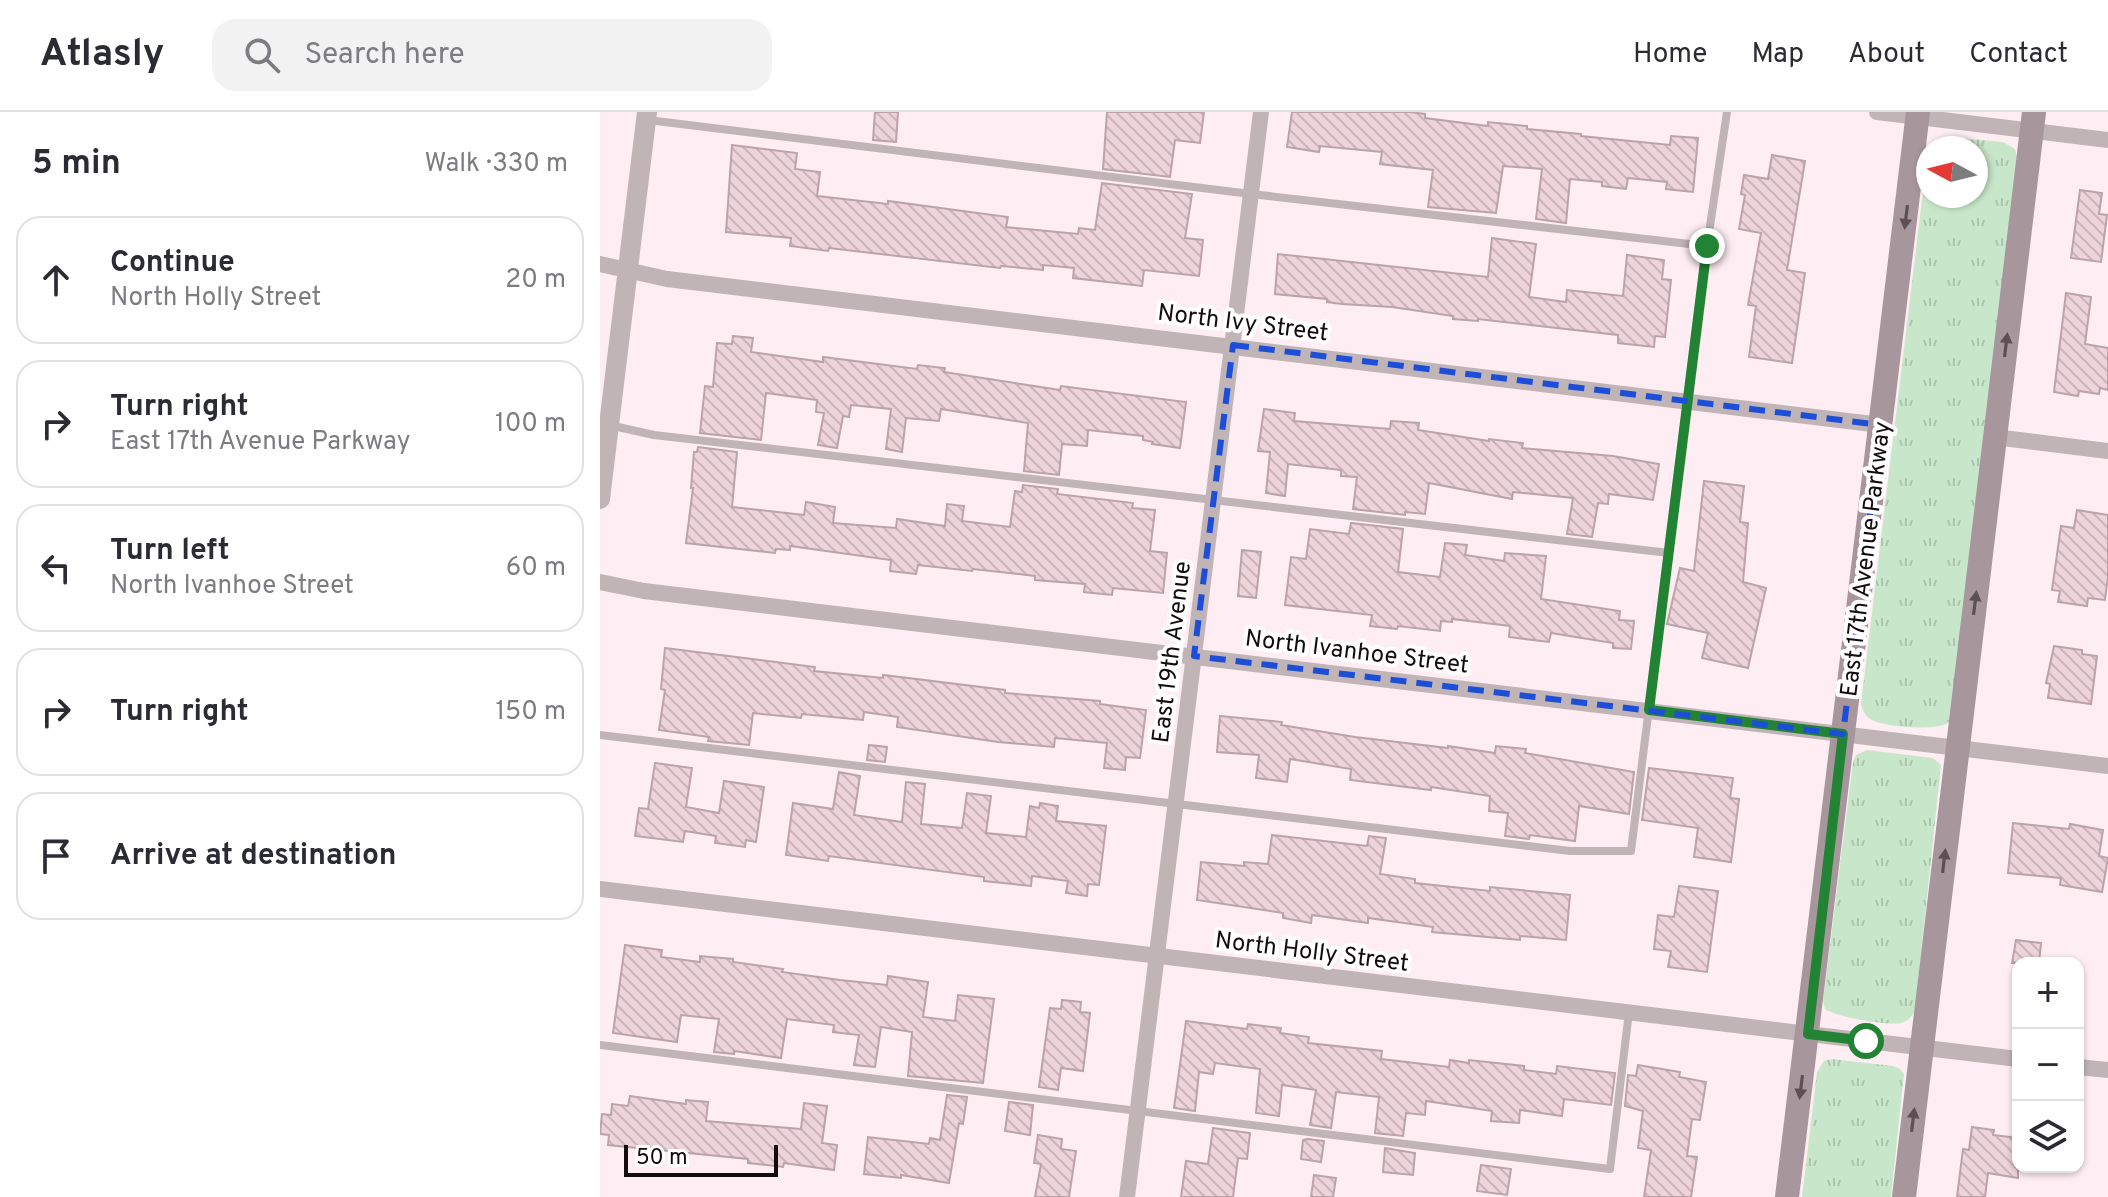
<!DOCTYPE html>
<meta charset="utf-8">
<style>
body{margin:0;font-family:Overpass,sans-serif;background:#f2f2f3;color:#2b2b33}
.controls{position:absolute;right:24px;bottom:24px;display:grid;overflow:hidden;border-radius:16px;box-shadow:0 2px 6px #0004}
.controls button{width:72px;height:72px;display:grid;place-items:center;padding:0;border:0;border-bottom:2px solid #e1e1e2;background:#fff;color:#2b2b33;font:40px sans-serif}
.compass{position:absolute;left:1316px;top:24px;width:72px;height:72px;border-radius:50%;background:#fff;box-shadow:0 2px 6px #0004;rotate:277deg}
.scale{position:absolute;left:24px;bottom:20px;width:154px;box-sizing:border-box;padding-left:8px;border:4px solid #130b0e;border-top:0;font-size:22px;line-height:28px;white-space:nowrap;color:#130b0e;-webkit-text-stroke:6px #fff;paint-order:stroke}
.stop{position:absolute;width:24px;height:24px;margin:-18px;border:6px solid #238335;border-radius:50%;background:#fff}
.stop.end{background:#238335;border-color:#fff;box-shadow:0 2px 8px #0008}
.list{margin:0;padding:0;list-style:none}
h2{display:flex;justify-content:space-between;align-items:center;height:104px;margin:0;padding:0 32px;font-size:34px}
h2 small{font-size:26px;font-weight:400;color:#7c7c81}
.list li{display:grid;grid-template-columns:52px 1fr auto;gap:24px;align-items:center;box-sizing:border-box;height:128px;margin:0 16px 16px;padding:0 16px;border:2px solid #e1e1e2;border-radius:24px}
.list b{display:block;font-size:30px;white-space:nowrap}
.list p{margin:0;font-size:26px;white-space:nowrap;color:#7c7c81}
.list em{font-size:26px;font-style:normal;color:#7c7c81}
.icon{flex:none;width:44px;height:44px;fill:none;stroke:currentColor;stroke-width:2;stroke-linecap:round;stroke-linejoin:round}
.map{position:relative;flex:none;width:1508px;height:1085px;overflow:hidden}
header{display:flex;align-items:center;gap:48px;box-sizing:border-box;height:112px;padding:0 40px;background:#fff;border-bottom:2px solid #e1e1e2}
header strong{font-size:38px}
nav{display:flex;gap:44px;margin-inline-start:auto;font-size:28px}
.search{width:560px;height:72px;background:#f2f2f3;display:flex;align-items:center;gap:20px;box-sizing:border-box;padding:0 28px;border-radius:24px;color:#7c7c81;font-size:30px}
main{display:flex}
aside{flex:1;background:#fff}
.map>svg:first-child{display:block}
.grass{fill:url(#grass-tufts)}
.building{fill:url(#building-back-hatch);stroke:#bca2aa;stroke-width:2}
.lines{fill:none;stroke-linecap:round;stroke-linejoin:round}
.service{stroke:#c0b4b7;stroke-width:8}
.minor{stroke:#c0b4b7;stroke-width:16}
.tertiary{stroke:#c0b4b7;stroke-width:20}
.secondary{stroke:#a7969b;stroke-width:24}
.oneway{fill:#5d5054}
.route{stroke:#238335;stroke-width:10}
.marked{fill:none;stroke:#1d4ed8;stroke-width:6;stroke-dasharray:16 10;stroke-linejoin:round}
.labels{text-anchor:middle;stroke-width:8;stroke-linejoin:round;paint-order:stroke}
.street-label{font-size:24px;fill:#130b0e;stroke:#fff}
</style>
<header>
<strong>Atlasly</strong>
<div class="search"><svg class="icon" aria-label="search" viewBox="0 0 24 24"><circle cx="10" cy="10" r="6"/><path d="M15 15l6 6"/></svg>Search here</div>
<nav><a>Home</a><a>Map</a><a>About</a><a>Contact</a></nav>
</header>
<main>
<aside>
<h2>5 min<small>Walk · 330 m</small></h2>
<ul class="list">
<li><svg class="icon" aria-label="ahead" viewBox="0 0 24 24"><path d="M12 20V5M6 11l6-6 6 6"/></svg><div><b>Continue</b><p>North Holly Street</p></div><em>20 m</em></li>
<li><svg class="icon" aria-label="right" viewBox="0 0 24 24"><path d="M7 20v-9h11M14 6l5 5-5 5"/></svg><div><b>Turn right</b><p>East 17th Avenue Parkway</p></div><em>100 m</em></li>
<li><svg class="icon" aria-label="left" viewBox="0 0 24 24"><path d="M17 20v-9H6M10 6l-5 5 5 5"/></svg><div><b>Turn left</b><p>North Ivanhoe Street</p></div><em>60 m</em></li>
<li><svg class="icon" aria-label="right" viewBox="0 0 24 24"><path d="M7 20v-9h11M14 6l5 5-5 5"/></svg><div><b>Turn right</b></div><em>150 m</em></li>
<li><svg class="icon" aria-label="arrive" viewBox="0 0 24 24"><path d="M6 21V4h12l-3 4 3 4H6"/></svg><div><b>Arrive at destination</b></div></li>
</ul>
</aside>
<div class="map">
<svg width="1508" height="1085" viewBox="0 0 1508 1085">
<defs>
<pattern id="grass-tufts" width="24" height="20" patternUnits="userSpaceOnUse" patternTransform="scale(2)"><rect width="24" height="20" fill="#c8e7ca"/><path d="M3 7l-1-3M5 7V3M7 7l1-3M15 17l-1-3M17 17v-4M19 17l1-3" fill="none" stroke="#abc5ac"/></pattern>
<pattern id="building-back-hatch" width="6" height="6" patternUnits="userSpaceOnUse" patternTransform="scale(2)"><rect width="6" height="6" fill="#edd3da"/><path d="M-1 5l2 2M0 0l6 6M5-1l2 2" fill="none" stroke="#cab4ba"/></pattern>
</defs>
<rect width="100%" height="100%" fill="#feedf2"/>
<!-- grass -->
<g class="grass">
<path d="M1349,25L1403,30L1415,37L1417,45L1352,603L1348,611C1336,619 1284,615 1272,608C1265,604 1263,599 1261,592L1328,38V84H1376V36H1328L1333,30Z"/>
<path d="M1267,638L1333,646L1341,653L1315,898C1312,904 1309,909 1301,911C1287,914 1236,905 1225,897L1223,889L1253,650L1256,643Z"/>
<path d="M1232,947L1293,954L1300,957L1304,962L1291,1085H1202L1217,960L1224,949Z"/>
</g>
<!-- building -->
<g class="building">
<path d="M275,0H298L296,30L273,28Z"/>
<path d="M507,0H604L600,31L575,28L570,65L503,57Z"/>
<path d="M692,0H810L825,2V6L888,14V10L927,14V17L981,22V24L1070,33L1071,24L1098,26L1093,80L1066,77L1067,70L1028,66L1026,77L1002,74V70L970,67L966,111L936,107L942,57L903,54L896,101L828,95L833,58L780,52L782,40L720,34L719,40L687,35Z"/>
<path d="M132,33L197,41L195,57L220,60L217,84L288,92V89L408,105L406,115L478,122L479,116L495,118L502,71L592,82L585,126L603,128L599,164L544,158L542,174L473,166L474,156L443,153V158L401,154L400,156L229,136L228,139L190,134L191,126L126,120Z"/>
<path d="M1172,43L1205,49L1187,158L1205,161L1192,251L1149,245L1156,194L1148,193L1161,121L1139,117L1145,83L1141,82L1144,63L1168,67Z"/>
<path d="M1480,78L1502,81L1499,102L1507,103L1501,150L1471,146Z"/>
<path d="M892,126L936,132L929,185L966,190L967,178L1023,184L1027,143L1064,148L1062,167L1071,168L1065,225L1055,224L1054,235L1018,231V223L878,207V209L853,207V204L792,195L742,192L727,190V187L675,182L678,142L888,165Z"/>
<path d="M1466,181L1491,185L1485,232L1508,236V278L1500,276L1499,282L1479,279L1478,284L1454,280Z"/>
<path d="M133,224L153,226L151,240L223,250V245L317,257L318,253L345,256L344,260L460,278L461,274L586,290L580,336L552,332L553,330L543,328V324L488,318L487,334L462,332L459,363L424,359L428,311L341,297L339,309L306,306L302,340L286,337L291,297L251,293L249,305L243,304L237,336L218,333L224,301L216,300L217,288L166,281L161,328L100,321L105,274L113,275L117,231L132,232Z"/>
<path d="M664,297L695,301L694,309L790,317L791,309L819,311L818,318L889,329V327L923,331L922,336L1013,344L1059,352L1053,388L1009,382L1008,392L998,391L992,425L967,422L973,386L913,380L912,387L829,371L825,402L805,400V403L753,397L757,365L741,364V358L688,352L685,384L666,381L670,340L658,339Z"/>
<path d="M98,335L137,340L132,395L204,403L206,390L235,395L233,411L296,416L297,407L345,414L347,392L364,394L362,409L410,415L415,379L422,380L423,373L458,377L457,382L533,391L532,396L555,398L550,439L567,441L563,481L513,476L512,483L484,480L485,472L435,468V464L373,457L372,459L318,453L316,462L290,459L291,448L190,434V438L176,437L175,441L86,431L93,376H91L94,340H97Z"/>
<path d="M1104,369L1144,374L1140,410L1148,411L1143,470L1166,476L1148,556L1102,546L1108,521L1067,512L1080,456L1094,459Z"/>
<path d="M1477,398L1508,403V464L1505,488L1488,486L1487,494L1458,490L1460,479L1452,478L1461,414L1474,416Z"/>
<path d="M751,411L803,417L798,460L840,465L845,431L867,433L865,443L904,449L905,441L946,444L941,487L1020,499L1019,508L1034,509L1031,537L1013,536V531L951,521L949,530L909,525L910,514L852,507V510L841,509L840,519L798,514L797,517L770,514L772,503L685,493L691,445L706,447L710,417L749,422Z"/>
<path d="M642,438L661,440L656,486L638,484Z"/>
<path d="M1454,534L1482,538V542L1497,544L1491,592L1448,586L1450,572L1446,571Z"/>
<path d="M65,536L215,555L214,559L283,566V563L405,578V581L500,589V592L546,598L540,646L526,645L525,658L504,656L507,631L455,626L454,635L398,630L297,615L298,605L264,600L263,608L202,602L201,606L153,601L149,633L108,629L109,625L59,618L65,578L61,577Z"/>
<path d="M620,604L682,610L681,613L755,625L848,636V634L895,641L896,634L926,637L925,641L1034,660L1029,702L979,694L975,729L930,723L929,727L905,724L908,701L889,699L890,684L831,675V678L750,668L751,657L690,647L687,670L656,666L659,643L617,640Z"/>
<path d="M269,633L287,635L285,650L267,648Z"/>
<path d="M55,651L92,656L86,695L119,701L124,669L164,675L156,730L146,728L145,735L115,731L116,724L85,719L83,730L35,724L39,696L48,697Z"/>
<path d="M1049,656L1133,666L1130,686L1139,687L1131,750L1094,745L1098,716L1042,708Z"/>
<path d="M239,660L260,664L254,703L302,710L306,670L325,672L321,712L362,716L367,681L391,684L386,721L426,725L430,694L439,696L440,691L458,694L456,709L506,714L499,773L488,772L487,784L466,781L468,769L432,764L431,774L384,769V765L229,744L228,749L186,743L193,691L233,697Z"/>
<path d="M1413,711L1469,717L1470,712L1503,718L1499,744L1508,746L1502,780L1460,773L1461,766L1408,761Z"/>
<path d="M672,723L767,734L769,724L786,726L780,762L815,767V771L890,779V775L970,783L966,828L920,824V828L832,820L833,815L768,806V811L712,803L711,811L683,806V801L597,788L601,750L644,754V750L668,752Z"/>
<path d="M1079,774L1118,779L1107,860L1068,855L1071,839L1054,837L1058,803L1074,805Z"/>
<path d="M1416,828L1441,831L1439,851H1412Z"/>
<path d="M25,833L62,838L61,845L100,850V844L133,847V850L183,857L182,860L240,868L287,873L288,864L328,870L323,905L355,909L358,883L394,887L383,971L308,964L312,920L281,915L275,955L254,953L259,923L233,920L234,913L187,907L181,946L134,939V942L114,940L119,907L81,903L77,930L13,921Z"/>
<path d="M462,888L481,890L480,900L490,901L483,959L461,956L458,978L439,975L450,896L461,897Z"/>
<path d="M586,909L647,917L648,912L681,916L680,921L709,925L708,931L782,939L781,947L849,955L850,948L869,951V948L924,954V958L956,962L957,954L1015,961L1011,993L964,987L962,1004L920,998L919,1011L891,1009L892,999L826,989L825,1003L806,1001L803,1024L775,1021L779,985L736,980L731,1016L710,1013L716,978L682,973L679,1004L656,1001L660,957L615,951L613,962L599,960L595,999L574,996Z"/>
<path d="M1038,953L1080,960L1079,965L1106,970L1100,1008L1092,1007L1087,1044L1097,1045L1091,1085H1044L1051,1038L1038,1036L1043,999L1025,994L1028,963L1036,964Z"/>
<path d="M347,983L367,985L363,1012L359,1011L349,1071L301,1063V1066L264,1062L268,1025L329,1032L330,1026L340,1028Z"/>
<path d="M30,984L86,992V988L108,990L106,1009L201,1017L204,991L227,994L222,1031L237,1033L234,1058L184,1051L183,1055L148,1051V1047L8,1033L9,1023L0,1022L2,1002L11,1003L12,992L28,994Z"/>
<path d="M409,990L433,993L430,1023L405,1019Z"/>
<path d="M1372,1015L1394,1018L1393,1023L1418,1026V1066L1388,1061L1385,1085H1357L1363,1037L1369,1038Z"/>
<path d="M613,1016L650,1021L647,1047L638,1046L633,1085H581L586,1049L608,1052Z"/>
<path d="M438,1023L462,1027L461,1037L476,1039L469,1085H435L441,1052L434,1051Z"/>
<path d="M708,1027L724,1029L721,1050L701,1047L703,1028Z"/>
<path d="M785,1036L815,1041L813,1063L783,1060Z"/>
<path d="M881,1053L911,1057L907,1083L877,1079Z"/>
<path d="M714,1063L736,1066L733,1085H711Z"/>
</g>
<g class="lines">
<!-- service -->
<g class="service">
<path d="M48,8L651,82L1107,134"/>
<path d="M9,313L54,323L1069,441"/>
<path d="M0,623L970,739H1031L1107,134L1127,0"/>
<path d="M0,933L1010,1057L1029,900"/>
</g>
<!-- minor -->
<g class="minor">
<path d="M1277,0L1508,28"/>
<path d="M0,152L67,167L1281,313"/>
<path d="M1395,325L1508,339"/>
<path d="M0,470L44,479L1508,654"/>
<path d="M0,777L1418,947"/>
<path d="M1478,955L1508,958"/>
<path d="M527,1085L661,0"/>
</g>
<!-- tertiary -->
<path class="tertiary" d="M0,387L47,0"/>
<!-- secondary -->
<g class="secondary">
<path d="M1187,1085L1318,0"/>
<path d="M1304,1085L1434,0"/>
</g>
</g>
<!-- one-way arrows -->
<defs><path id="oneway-solid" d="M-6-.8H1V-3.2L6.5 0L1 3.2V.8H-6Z" transform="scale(2)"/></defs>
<g class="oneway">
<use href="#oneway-solid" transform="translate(1306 105) rotate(97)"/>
<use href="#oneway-solid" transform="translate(1406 233) rotate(-83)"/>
<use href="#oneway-solid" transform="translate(1375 491) rotate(-83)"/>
<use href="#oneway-solid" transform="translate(1344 749) rotate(-83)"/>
<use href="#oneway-solid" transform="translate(1201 975) rotate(97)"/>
<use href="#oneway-solid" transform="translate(1313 1008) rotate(-83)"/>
</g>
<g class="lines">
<!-- route -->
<path class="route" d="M1107,134L1049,598L1243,622L1208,922L1266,929"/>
</g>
<!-- marked area -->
<path class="marked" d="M633,233L1281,313L1243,622L594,544Z"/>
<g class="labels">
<!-- street labels -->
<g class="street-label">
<text transform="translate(643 210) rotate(7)" y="8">North Ivy Street</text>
<text transform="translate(1265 447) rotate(-83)" y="8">East 17th Avenue Parkway</text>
<text transform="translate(757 539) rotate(7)" y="8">North Ivanhoe Street</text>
<text transform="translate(571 540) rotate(-83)" y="8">East 19th Avenue</text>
<text transform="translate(712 839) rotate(7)" y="8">North Holly Street</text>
</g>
</g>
</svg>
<div class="controls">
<button>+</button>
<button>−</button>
<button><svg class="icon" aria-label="layers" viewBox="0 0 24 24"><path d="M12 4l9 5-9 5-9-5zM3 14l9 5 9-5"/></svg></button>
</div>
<svg class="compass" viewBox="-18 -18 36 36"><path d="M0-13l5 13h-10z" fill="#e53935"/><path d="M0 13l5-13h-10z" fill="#7c7c81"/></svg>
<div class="scale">50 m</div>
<div class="stop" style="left:1266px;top:929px"></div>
<div class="stop end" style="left:1107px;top:134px"></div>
</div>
</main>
